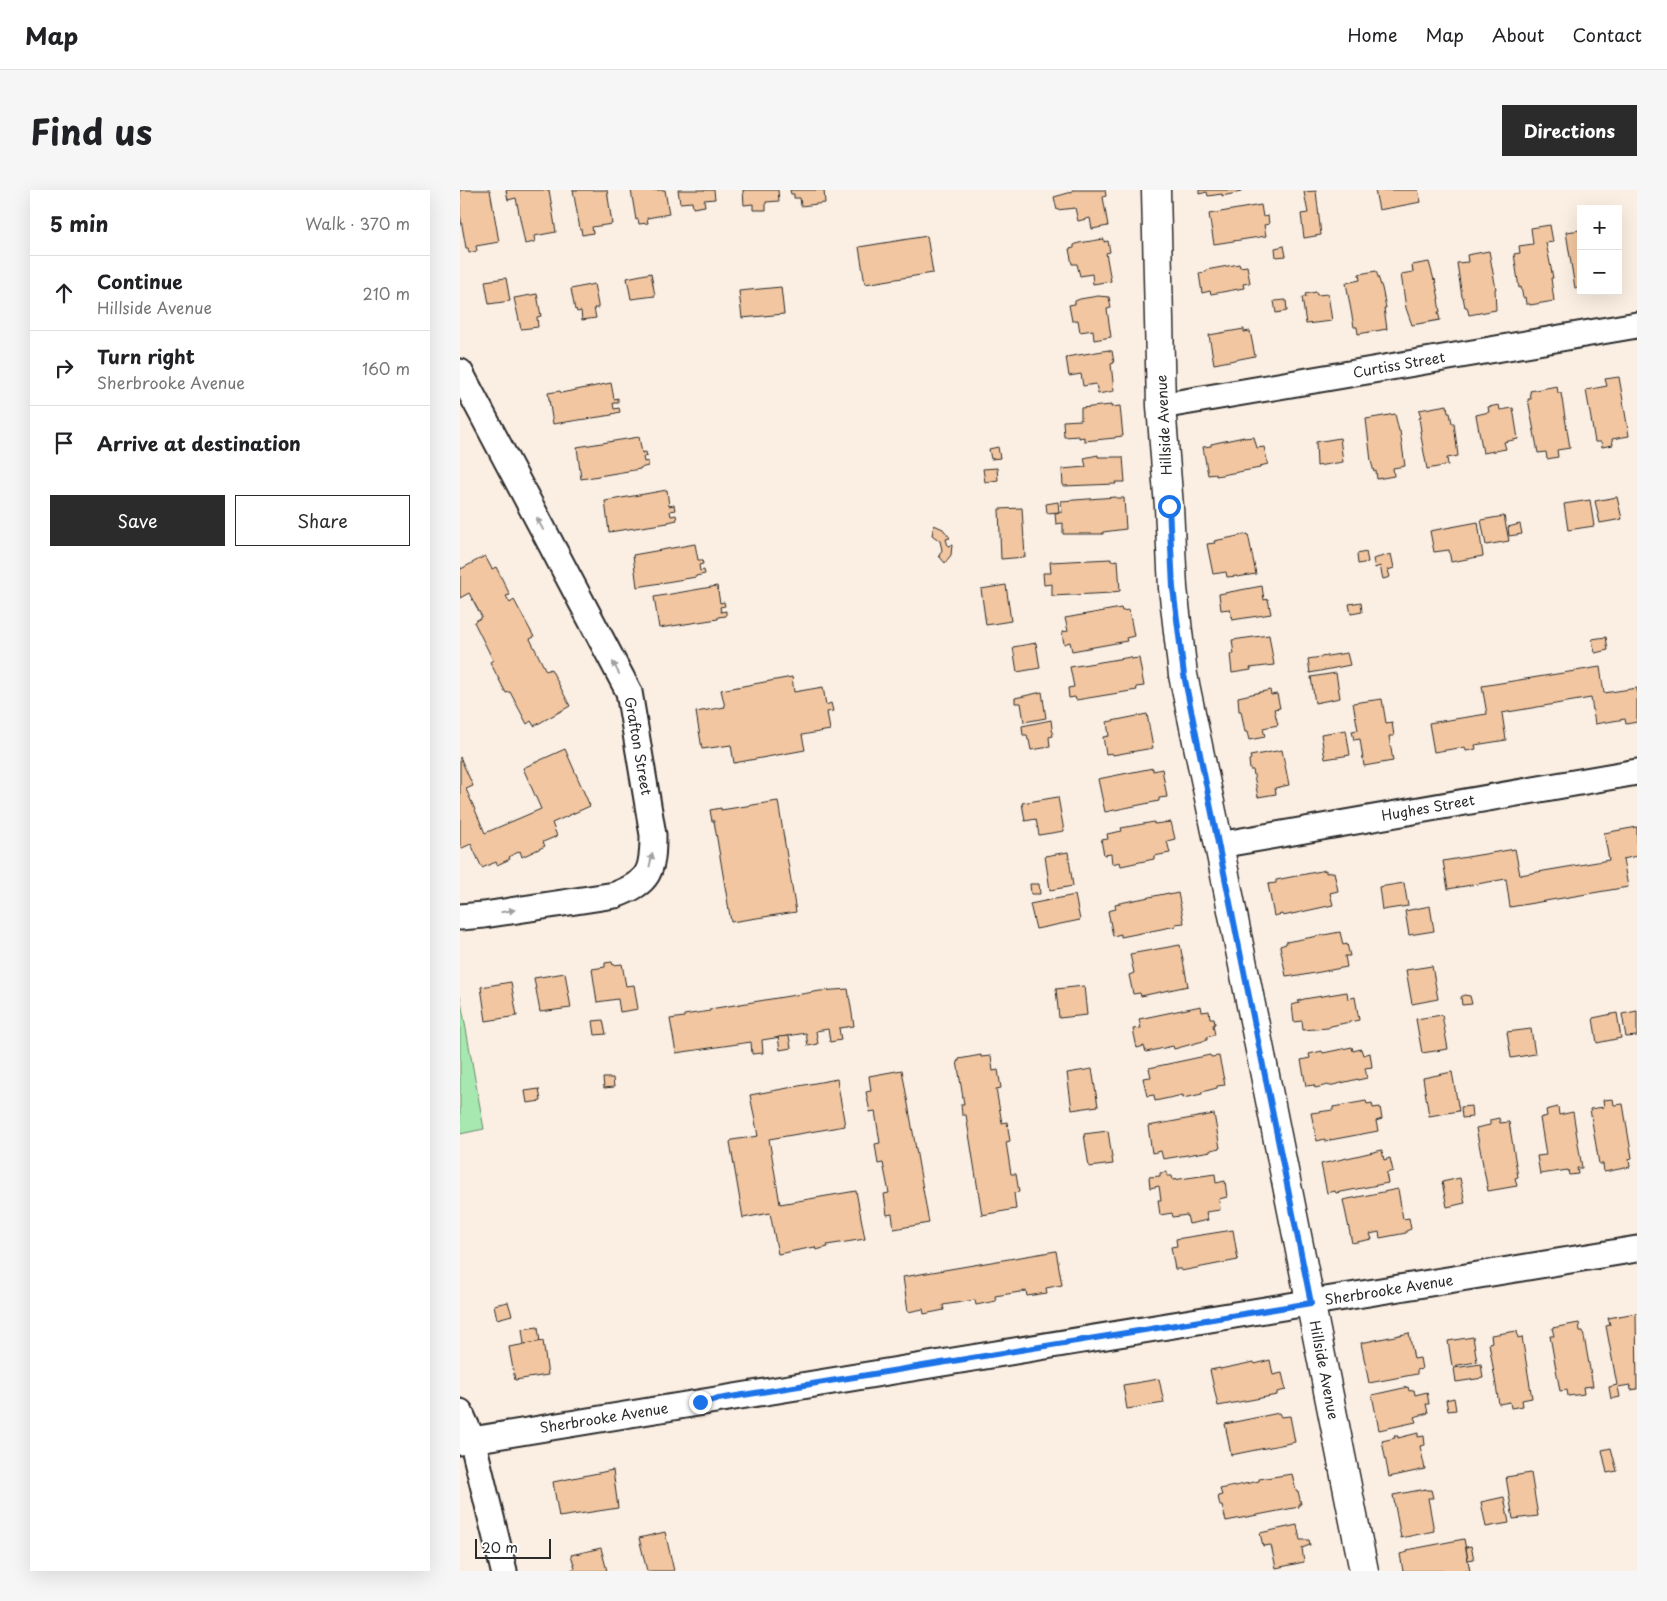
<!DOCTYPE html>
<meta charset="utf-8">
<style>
body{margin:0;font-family:"Playpen Sans",sans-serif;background:#f6f6f6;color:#202124}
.controls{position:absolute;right:15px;top:15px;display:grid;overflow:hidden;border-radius:0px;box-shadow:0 5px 20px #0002}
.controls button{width:45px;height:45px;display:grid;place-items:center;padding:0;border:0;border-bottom:1px solid #e0e0e0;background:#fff;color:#202124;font:25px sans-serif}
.scale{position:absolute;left:15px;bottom:12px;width:76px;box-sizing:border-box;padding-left:5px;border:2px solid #2b2b2b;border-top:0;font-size:14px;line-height:18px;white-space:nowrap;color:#2b2b2b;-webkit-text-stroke:4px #fff;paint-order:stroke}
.stop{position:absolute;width:15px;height:15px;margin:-11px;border:4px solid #1a73e8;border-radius:50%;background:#fff}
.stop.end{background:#1a73e8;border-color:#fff;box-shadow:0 1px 5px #0008}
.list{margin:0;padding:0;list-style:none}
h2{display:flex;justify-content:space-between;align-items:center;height:65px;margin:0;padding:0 20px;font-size:21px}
h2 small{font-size:16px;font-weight:400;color:#757577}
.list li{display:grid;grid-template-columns:32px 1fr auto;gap:15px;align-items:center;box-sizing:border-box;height:75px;padding:0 20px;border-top:1px solid #e0e0e0}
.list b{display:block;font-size:19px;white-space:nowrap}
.list p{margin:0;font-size:16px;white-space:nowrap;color:#757577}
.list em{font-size:16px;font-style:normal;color:#757577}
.actions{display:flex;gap:10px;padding:15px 20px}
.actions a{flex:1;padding:11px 0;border:1px solid #2b2b2b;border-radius:0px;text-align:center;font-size:18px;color:#2b2b2b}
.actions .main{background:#2b2b2b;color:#fff}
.icon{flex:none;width:28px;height:28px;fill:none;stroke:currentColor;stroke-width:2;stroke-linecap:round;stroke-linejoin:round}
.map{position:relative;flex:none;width:1177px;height:1381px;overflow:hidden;border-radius:0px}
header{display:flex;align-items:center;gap:30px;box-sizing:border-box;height:70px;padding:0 25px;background:#fff;border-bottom:1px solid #e0e0e0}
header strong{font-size:24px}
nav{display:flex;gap:28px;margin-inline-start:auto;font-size:18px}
.intro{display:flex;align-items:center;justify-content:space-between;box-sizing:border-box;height:120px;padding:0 30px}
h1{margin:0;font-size:35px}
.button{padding:12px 22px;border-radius:0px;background:#2b2b2b;color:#fff;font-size:18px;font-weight:700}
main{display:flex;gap:30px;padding:0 30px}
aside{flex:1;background:#fff;border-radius:0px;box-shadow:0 5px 20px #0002}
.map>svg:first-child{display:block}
.green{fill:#a7e8b0;stroke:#698a6e}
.building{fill:#f1c6a0;stroke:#2b2b2b}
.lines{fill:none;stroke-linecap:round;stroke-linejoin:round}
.street-casing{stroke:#2b2b2b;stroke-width:29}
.secondary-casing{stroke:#2b2b2b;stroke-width:31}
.street{stroke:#fff;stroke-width:25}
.secondary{stroke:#fff;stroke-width:28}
.oneway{fill:#a0a0a0}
.route{stroke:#1a73e8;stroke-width:6}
.labels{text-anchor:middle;stroke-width:4.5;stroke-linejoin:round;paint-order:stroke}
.street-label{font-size:14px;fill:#2b2b2b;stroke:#fff}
</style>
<header>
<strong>Map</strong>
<nav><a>Home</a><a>Map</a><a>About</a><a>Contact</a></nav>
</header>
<div class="intro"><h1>Find us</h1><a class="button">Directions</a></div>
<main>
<aside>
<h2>5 min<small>Walk · 370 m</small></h2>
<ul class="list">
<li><svg class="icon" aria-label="ahead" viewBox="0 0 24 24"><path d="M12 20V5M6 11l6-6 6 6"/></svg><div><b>Continue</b><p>Hillside Avenue</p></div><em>210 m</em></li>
<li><svg class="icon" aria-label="right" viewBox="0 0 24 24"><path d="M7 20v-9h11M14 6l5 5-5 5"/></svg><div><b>Turn right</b><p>Sherbrooke Avenue</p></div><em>160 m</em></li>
<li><svg class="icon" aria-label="arrive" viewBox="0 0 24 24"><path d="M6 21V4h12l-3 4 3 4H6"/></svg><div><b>Arrive at destination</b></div></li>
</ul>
<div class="actions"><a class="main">Save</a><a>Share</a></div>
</aside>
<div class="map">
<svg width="1177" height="1381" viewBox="0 0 1177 1381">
<rect width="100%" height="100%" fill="#fbeee2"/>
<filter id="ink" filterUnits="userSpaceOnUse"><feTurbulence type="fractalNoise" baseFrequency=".02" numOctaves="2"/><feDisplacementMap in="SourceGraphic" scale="10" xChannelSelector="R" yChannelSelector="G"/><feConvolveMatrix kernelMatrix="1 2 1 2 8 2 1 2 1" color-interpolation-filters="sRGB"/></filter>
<g filter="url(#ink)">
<!-- green -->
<path class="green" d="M0,806L24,939L0,944Z"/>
<!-- building -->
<g class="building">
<path d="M0,0H30L39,52L16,56L17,61L9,63L8,58H6L0,24Z"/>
<path d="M46,0H89L96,42L74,46L75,52L65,54L56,8L48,10Z"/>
<path d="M113,0H147L152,34L132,37L133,43L122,45L121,39H120Z"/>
<path d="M171,0H205L209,24L187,28L188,33L179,34L178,29L176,30Z"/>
<path d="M218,0H254L255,9L244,10L245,16L233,18L232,12L220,13Z"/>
<path d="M283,0H318L319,11L306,12V20H293V14L284,15Z"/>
<path d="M330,0H364L365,13L341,16L340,8H334V4H331Z"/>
<path d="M612,0H645L646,6L643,7L648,36L632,39L630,28L618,31L615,18L597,20L594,7L612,2Z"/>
<path d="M739,0H783L780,1L781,2L762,6V4L748,6L747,2L739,4Z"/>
<path d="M915,0H958L961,12L919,20Z"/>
<path d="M856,1L861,45L844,48L841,24L848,23L844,2Z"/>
<path d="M801,15L803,27L808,26L809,34L804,35L806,46L754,54L749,24Z"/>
<path d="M1090,35L1093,52L1086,53L1093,88H1091L1094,111L1070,115V114H1066L1065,107L1063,108L1061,97L1059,98L1054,64L1060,63L1059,56L1073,54L1071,38Z"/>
<path d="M1121,40V97L1115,98L1106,42Z"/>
<path d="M467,46L473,83L405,94L399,57Z"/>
<path d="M644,49V52L648,51L650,62L646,63L651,91L633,94L632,84L620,86L617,74H612L609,59L614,58V55L619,53Z"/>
<path d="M824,56L826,66L816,67L815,58Z"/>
<path d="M1029,61L1036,99H1035L1036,120L1009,125L1007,117H1005L1003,107H1002L997,73L1008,72L1007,65Z"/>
<path d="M969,72L974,90L975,89L979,109H978L980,122H978L980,130L952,135L946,118L941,84L953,82L952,75Z"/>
<path d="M779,74L780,77L787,76L790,93L783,94L784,98L751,104L750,101L742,103L739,83L746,82V80Z"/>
<path d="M916,81L922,98L926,118H924L927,139L898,144L897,137H894L886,93L900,90L899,84Z"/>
<path d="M191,83L195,106L171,109L167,88Z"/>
<path d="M46,88L50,111L29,114L25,91Z"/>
<path d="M134,94L138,115V118H134L136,128L122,130L121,121L117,122L116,119L115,120L111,99Z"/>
<path d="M321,97L324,124L282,128L279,101Z"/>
<path d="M856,102L857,105L868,104L872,131L846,134L842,107H846L845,104Z"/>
<path d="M77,104L81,126L77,127L78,137L61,139L54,108Z"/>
<path d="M638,106L649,107L651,118L647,119L651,147L634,150L633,140L620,142L618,130L612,131L609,115L615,114V111L620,109Z"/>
<path d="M826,110L827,121L816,123L814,111Z"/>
<path d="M784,139V142L790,141L795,166L754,174L749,145Z"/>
<path d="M649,160V161H652L654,173L651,174L654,201L638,204L636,194L623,196L621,184L609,186L606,167Z"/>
<path d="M1159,187L1169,246L1152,249L1153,255L1142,257L1141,252H1135L1126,200L1147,196L1145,189Z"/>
<path d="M151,193L154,209L158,208V213H153L154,219L159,218L160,222L152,224V225L93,234L88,203L100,201L101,203Z"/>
<path d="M1097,196L1098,203H1101L1110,258L1097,260L1098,267L1087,269L1086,262L1078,263L1068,209H1071L1070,201Z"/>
<path d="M651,215V217L660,216L663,246L655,247V248L624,251V247L619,248V246L604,247L603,231L621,230V218Z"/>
<path d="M987,215L988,223H990L992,233H994L998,266L987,268L988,275L967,279L960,241H961L959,228H961L959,220Z"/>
<path d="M1039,215L1040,220L1053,218L1058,249L1044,252L1046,259L1023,263L1016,225L1029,222L1028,217Z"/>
<path d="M935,224L939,241H940L945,276L933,278L934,286L917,289L916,281L914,282L911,271L906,229Z"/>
<path d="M179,247L182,263L186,262L187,266L183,267L184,272L188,271V276L180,278V279L121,289L117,257Z"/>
<path d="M784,247V248L794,247L797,258L804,257L808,274L800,276V278L756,286V284L748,285L743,257L751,256V254L760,252Z"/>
<path d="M880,248L883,272L857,276L856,252Z"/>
<path d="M538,257L540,268L531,269L529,259Z"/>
<path d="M638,265V267H663L665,292H655L656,294L603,296L602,279L626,277L624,268Z"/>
<path d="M537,278L538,290L525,292L523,279Z"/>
<path d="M207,300L209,316L214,315L215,320L210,321L211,326L216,325L217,330L208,332V333L149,342L145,311Z"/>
<path d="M656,307V308H664L666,339L643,342V344H603V333L596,334L595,323L602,322L601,311Z"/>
<path d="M1157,307L1162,329L1140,333L1135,311Z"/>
<path d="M1130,310L1134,336L1108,340L1104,314Z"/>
<path d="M598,312L599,322L587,323L586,314Z"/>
<path d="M562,318L565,367L541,369L539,319Z"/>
<path d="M1044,326L1049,351L1026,355L1021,330Z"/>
<path d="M1018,332L1023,366L991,372L989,360L974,362L970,341Z"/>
<path d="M1060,334L1062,344L1049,346L1048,337Z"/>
<path d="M474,335L483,339L490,348L486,349L488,356L492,355L491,365L485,373L479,366L482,360L480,351L472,345Z"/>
<path d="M788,344L796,384L777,387V386L767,387L766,382L753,384L747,354L755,353L754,351Z"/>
<path d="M235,354L238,370H242L243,374L239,375L240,381L244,380L245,384L236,386V387L177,397L173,365Z"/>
<path d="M906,362L908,372L898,374L897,364Z"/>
<path d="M931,364L934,378L928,380L930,387L923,389L920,376L915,378L913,369Z"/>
<path d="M25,366L32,379L36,377L50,405L46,406L50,413L54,410L74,447L70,449L86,481L91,479L110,516L74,536L71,531L67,534L50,502L46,503L30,472L33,470L14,432L22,427L9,403L0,408V376L1,379Z"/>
<path d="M651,369V371L658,370L660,401L652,402V403L592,406V394L584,395L583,383H591L590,372Z"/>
<path d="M546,395L551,431L526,435L521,399Z"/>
<path d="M257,396L260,413L264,412L265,416L260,417L261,422L266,421V426L258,427V429L199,438L194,407Z"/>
<path d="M802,396L804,410L808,409L811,424L772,430L770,419L761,420L759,404Z"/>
<path d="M901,412L902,422L891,424L889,414Z"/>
<path d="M661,418L662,421L669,420L674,446L666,448L667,451L612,461L610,452L604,454L602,442L608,441L605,428Z"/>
<path d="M809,445L814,475L790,478L791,480L772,483L770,464H774L772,450Z"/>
<path d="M1146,447L1148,460L1135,463L1132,449Z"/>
<path d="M576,453L580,478L557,482L553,457Z"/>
<path d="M887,463L890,475L850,483L848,469Z"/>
<path d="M671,467V469L679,468L684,496L676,497L677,500L616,510L615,507L609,508L608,498L614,497L610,477Z"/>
<path d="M1140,477L1144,503L1177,498V532L1166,534L1165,529L1135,534L1131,508L1042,523L1046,550L1015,555L1016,559L1006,561L1005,557L974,562L969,533L1027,524L1022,496Z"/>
<path d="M876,483L880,508L855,513L851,487Z"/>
<path d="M332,487L334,502L363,497L366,515L371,513L373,521L367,522L370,540L342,545L345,560L274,573L271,555L242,559L236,522L265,517L261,500Z"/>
<path d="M810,500L811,505L817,504L820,518L814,519L818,535L803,538L805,547L789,550L787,542H785L781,521H779L778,507Z"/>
<path d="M582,502L586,528L564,532L561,513H555V508Z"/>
<path d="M922,509L926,533L932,532L934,546H929L933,571L904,576L900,549L894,550L892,541L898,540L893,513Z"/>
<path d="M687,524L693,558L653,565L652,563L646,564L643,547L649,546L647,532Z"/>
<path d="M591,530L593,546L589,547L590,557L571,560L569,550H568L567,545H563L562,536Z"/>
<path d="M886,540L890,565L865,569L861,544Z"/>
<path d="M105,559L130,616L92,633L97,646L83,652L85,656L62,667L60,661L49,667L50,669L37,675L36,672L22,678L11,654L0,659V567L13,596L6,599L25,643L81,619L63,578Z"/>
<path d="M822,560L829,595L815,598L816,604L798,607L793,580H790L789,570L791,569L790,566Z"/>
<path d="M693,578V581L702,579L707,607L699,608V611L645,622L638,589Z"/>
<path d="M598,607L604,641L579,645L576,629L565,631L562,613Z"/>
<path d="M318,611L336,722L271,732L254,631H252L250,620L261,618V620Z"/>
<path d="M694,632V634L711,632L715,649L707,651L710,663L694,666V669L661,676L660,672L652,674L651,664L644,665L641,650L648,649L647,644L662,641L661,638Z"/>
<path d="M1177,637V666L1163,669L1168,697L1050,717L1046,689L988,699L983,671L1055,659L1060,685L1149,670L1144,643Z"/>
<path d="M608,662L613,696L590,700L585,666Z"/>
<path d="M866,680V683L874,682L878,701L870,703L873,715L823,726L822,724L814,726L808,694L816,693V690Z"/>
<path d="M944,693L948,716L922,720L919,697Z"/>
<path d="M570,694H579L580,704H571Z"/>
<path d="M709,703V705L718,703L724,733L715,734L716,736L661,747V744L653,746L648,721L656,719L655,714Z"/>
<path d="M615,705L620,730L576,739L570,714Z"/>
<path d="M970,716L974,741L949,745L945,721Z"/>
<path d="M880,742L883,755L887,754L890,766H885L887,777L833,787V785L826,786L820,756L826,754V752Z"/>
<path d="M720,755L728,796L681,806L680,803L673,804L669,785L674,783L670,764Z"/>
<path d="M152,772L153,775L162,774L166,796L174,795L178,819L160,822L158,809L137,812L132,779L145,777V773Z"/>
<path d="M972,776L978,809L952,814L946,780Z"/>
<path d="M105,783L111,818L80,822L74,788Z"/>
<path d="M51,792L57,826L26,831L21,797Z"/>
<path d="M624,796L627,825L599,828L596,799Z"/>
<path d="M388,799L394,836L379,838L381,850L370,852L368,839L356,841L358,854L348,856L346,843L302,850L303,863L292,864L291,852L216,863L210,829L224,827V825L250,821V819L360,801Z"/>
<path d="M887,802L888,809L895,807L899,830L871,836L868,838L843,840L842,831L834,832L832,815L839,813L838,811L844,809Z"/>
<path d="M1004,805L1010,806L1012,814L1002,815L1001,807Z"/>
<path d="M741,816L742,822L749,821L750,828H754L755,834L753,835L755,845L747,847V850L714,859L713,856L686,862L684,856L677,858L673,839L681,838L679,829Z"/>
<path d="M1177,821V846L1166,847L1162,824Z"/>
<path d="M1157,823L1161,848L1137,853L1133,828Z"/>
<path d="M982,825L988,859L962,863L956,829Z"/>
<path d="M143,830L146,844L135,845L133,831Z"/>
<path d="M1071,839L1075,864L1051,868L1047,842Z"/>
<path d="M329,846L331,858L320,860L318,847Z"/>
<path d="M892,857L893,861L901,859L903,865L910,863L912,877L905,878L907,888L898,890V889L869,896L868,895L855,898L854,895L846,896L841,870L850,868L849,864L862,861L863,863Z"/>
<path d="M521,865V867L531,866L533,881L538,880L541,898L536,899L542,933L547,932L550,951L546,952L551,984H556L559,1002L554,1003L556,1019L522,1025L506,925H502L501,914H504L497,871H499V869Z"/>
<path d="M750,865L751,867L759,866L765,895L757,896V898L742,902V904L723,908V905L695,911L694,905L687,906L683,888L691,887L689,878Z"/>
<path d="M632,879L638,916L612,920L607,883Z"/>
<path d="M442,880L469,1033L434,1039L432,1024L427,1025L424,1004L429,1003L423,973L418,974L415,954L420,953L415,921L410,922L406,902L411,901L409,886Z"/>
<path d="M992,882L999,921L969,926L963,888Z"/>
<path d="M143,888H153L154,897L144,898Z"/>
<path d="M377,889L385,936L309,949L320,1014L396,1001L405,1049L367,1055L368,1057L356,1060L355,1057L318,1064L310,1023L283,1028L270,952L272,950L298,946L290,905Z"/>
<path d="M79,899L81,911L67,913L65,901Z"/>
<path d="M1153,909L1154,915L1163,914L1172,968L1169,969L1170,977L1144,982L1143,974H1139L1130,919L1144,917L1143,910Z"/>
<path d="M906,911L907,914L912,913L913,918L920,917L922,929L916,931L918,941L865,951V949L857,951L851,923L873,920V917Z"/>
<path d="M1011,916L1012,927L1002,928L1001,917Z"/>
<path d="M1098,917L1099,925L1113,922L1122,978H1117L1118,984L1109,985L1108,980L1080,984L1077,966L1086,965L1080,928L1087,926L1086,920Z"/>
<path d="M754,924L760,958L751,960V961L703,969L701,961L692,963L688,936Z"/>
<path d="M1039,928L1040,933L1049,932L1058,987L1055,988L1057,996L1028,1001L1016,938L1030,935V930Z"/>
<path d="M648,941L653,974L629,977L624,944Z"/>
<path d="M922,960L924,970L930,968L933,981L926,983L928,993L876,1003L875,1001L867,1003L861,974Z"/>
<path d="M707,982V986H712L713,990L755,984L756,993L765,991L767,1007L759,1009L760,1020L746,1022L748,1030L729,1034L727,1025L713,1027L712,1023L700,1025L698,1010H701L699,996L690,998L689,987L700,986V983Z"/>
<path d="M1000,988L1005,1013L987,1017L982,992Z"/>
<path d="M938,999L943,1029L949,1028L951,1039L946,1041V1043L920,1048L919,1042L910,1044L912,1049L892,1053L883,1010Z"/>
<path d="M773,1040L778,1070L721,1081V1079H715L711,1057L717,1056L716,1049Z"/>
<path d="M596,1061L602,1095L586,1098L587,1103L567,1106L566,1101L535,1106L536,1111L516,1115L515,1110L483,1115L484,1120L464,1124L463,1119L448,1122L443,1087Z"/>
<path d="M48,1112L52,1125L37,1129L34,1115Z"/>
<path d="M1176,1123L1177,1199L1171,1200L1170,1195L1158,1197L1160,1207L1151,1209L1149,1197L1157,1195L1146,1136L1150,1135L1148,1128Z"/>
<path d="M1119,1133L1120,1141H1123L1133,1196L1123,1197L1124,1204L1108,1206L1107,1200L1100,1201L1090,1146H1094L1092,1138Z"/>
<path d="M78,1137L80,1152L64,1154L62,1139Z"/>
<path d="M1057,1141L1058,1148L1062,1147L1072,1208L1062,1210L1063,1216L1051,1218L1050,1212L1039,1214L1029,1153L1032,1152L1031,1145Z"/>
<path d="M949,1143L954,1169L960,1168L962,1179L957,1180V1184L909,1193L901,1153Z"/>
<path d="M1013,1147L1017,1172L992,1176L988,1151Z"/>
<path d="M83,1151L88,1185L55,1190L49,1157Z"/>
<path d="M810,1170L813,1185L822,1183L826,1200L817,1202V1205L758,1216L750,1180L760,1178V1179L794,1172L795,1174Z"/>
<path d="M1021,1174L1023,1188L996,1192L994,1178Z"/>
<path d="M699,1189L704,1213L667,1219L663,1195Z"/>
<path d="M948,1197L949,1201L954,1200L955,1205L967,1202L969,1214H966L968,1223L954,1227L956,1232L919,1240L912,1205Z"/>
<path d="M994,1208L996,1220L988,1221L986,1210Z"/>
<path d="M819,1223L821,1227L830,1226L835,1252L771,1265L765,1234Z"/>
<path d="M958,1243V1247L964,1246L965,1255L960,1256L965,1279L929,1287L922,1251L935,1248L934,1246H938V1248Z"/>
<path d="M1151,1258L1157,1281L1147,1283L1142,1260Z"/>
<path d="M153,1280L158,1318L99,1327L93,1292Z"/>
<path d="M1071,1283L1078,1326L1053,1329L1046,1287Z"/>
<path d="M832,1284L836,1301H838L841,1314H839V1317L766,1331L762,1316H760L758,1306L762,1305L760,1299L799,1291V1289Z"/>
<path d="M966,1299V1300H971L973,1308H968L974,1341L941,1348L933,1305Z"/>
<path d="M1044,1307L1049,1333L1026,1337L1021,1312Z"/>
<path d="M837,1335L840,1350H849L850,1355L842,1358L844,1372L816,1378L811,1355L803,1356L800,1343Z"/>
<path d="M205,1342L214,1381H187L179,1348Z"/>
<path d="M1004,1349L1010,1381H943L940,1364L948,1362L947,1360Z"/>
<path d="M1011,1356L1014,1369L1008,1370L1006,1357Z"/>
<path d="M141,1358L147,1381H109L115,1378L111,1365Z"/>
</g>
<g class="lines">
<!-- street casing -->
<g class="street-casing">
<g id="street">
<path d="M0,182L169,502L193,645C193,681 190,692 155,705L24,725L0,727"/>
<path d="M701,216L1177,135"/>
<path d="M759,655L1177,582"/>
<path d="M0,1222L12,1249L44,1381"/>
<path d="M0,1252L1177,1059"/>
</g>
</g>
<!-- secondary casing -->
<g class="secondary-casing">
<path id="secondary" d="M696,0L701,216L709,317L713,398L723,485L759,655L904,1381"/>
</g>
<!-- street -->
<use href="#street" class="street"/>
<!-- secondary -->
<use href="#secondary" class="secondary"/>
</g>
<!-- one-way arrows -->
<defs><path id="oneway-solid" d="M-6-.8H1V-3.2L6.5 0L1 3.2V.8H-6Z" transform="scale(1.25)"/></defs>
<g class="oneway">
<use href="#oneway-solid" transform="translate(80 334) rotate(-118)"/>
<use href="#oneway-solid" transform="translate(156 478) rotate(-118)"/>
<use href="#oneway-solid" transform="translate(191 670) rotate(-77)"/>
<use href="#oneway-solid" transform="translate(48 721) rotate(-9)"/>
</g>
</g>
<g class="lines" filter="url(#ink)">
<!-- route -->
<path class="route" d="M240,1212L851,1113L724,485L713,398L709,316"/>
</g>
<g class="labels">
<!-- street labels -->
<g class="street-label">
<text transform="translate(939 175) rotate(-10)" y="5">Curtiss Street</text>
<text transform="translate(704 235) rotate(-93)" y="5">Hillside Avenue</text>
<text transform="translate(178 556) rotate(80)" y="5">Grafton Street</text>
<text transform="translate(968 618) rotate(-10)" y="5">Hughes Street</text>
<text transform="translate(929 1100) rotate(-9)" y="5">Sherbrooke Avenue</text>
<text transform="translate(864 1180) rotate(79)" y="5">Hillside Avenue</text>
<text transform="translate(144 1228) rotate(-9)" y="5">Sherbrooke Avenue</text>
</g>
</g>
</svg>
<div class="controls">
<button>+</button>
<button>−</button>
</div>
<div class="scale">20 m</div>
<div class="stop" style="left:709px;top:316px"></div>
<div class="stop end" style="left:240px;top:1212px"></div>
</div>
</main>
